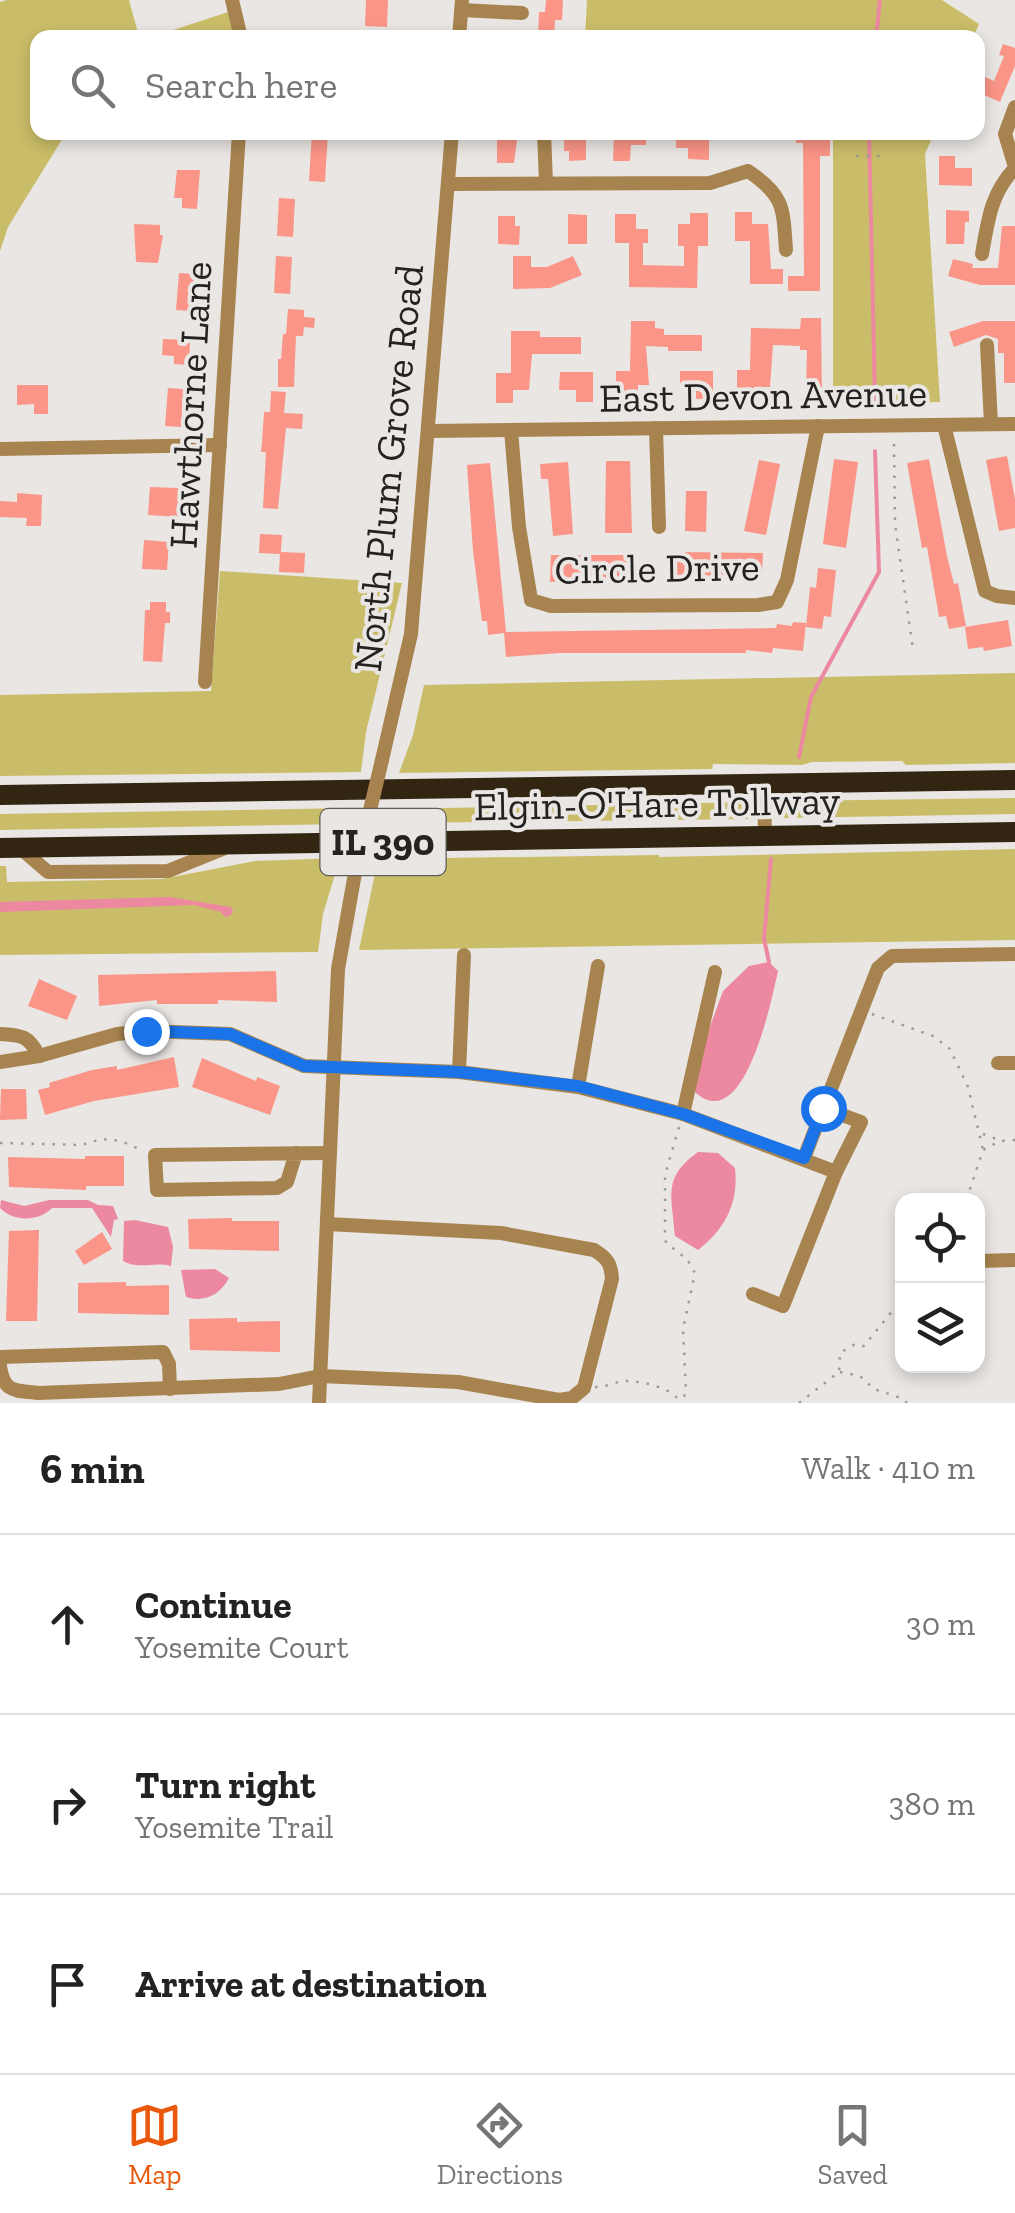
<!DOCTYPE html>
<meta charset="utf-8">
<style>
body{margin:0;font-family:"Zilla Slab",serif;background:#f2f2f2;color:#222}
.controls{position:absolute;right:30px;bottom:30px;display:grid;overflow:hidden;border-radius:20px;box-shadow:0 5px 15px #0003}
.controls button{width:90px;height:90px;display:grid;place-items:center;padding:0;border:0;border-bottom:2px solid #e0e0e0;background:#fff;color:#222;font:50px sans-serif}
.stop{position:absolute;width:30px;height:30px;margin:-22px;border:8px solid #1a73e8;border-radius:50%;background:#fff}
.stop.end{background:#1a73e8;border-color:#fff;box-shadow:0 2px 10px #0008}
.list{margin:0;padding:0;list-style:none}
h2{display:flex;justify-content:space-between;align-items:center;height:130px;margin:0;padding:0 40px;font-size:42px}
h2 small{font-size:32px;font-weight:400;color:#767676}
.list li{display:grid;grid-template-columns:65px 1fr auto;gap:30px;align-items:center;box-sizing:border-box;height:180px;padding:0 40px;border-top:2px solid #e0e0e0}
.list b{display:block;font-size:38px;white-space:nowrap}
.list p{margin:0;font-size:32px;white-space:nowrap;color:#767676}
.list em{font-size:32px;font-style:normal;color:#767676}
.icon{flex:none;width:55px;height:55px;fill:none;stroke:currentColor;stroke-width:2;stroke-linecap:round;stroke-linejoin:round}
.map{position:relative;flex:none;width:1015px;height:1403px;overflow:hidden}
.search{position:absolute;background:#fff;box-shadow:0 5px 15px #0003;left:30px;right:30px;top:30px;height:110px;display:flex;align-items:center;gap:25px;box-sizing:border-box;padding:0 35px;border-radius:20px;color:#767676;font-size:38px}
.sheet{height:670px;background:#fff}
nav{display:flex;justify-content:space-around;align-items:center;box-sizing:border-box;height:140px;border-top:2px solid #e0e0e0;background:#fff;font-size:28px;color:#767676}
nav a{display:grid;justify-items:center;gap:5px}
nav .on{color:#ea580c}
.map>svg:first-child{display:block}
.green{fill:#cabd69}
.water{fill:#ec88a0}
.lines{fill:none;stroke-linecap:round;stroke-linejoin:round}
.stream{stroke:#ec88a0;stroke-width:4}
.building{fill:#fa9587}
.path{stroke:#9d9b99;stroke-width:2.5;stroke-dasharray:2.5 8;stroke-linecap:butt}
.minor{stroke:#a7844f;stroke-width:14}
.highway{stroke:#322613;stroke-width:20}
.minor-bridge{stroke:#a7844f;stroke-width:14}
.route{stroke:#1a73e8;stroke-width:12}
.labels{text-anchor:middle;stroke-width:8;stroke-linejoin:round;paint-order:stroke}
.shield{fill:#e9e6e3;stroke:#5f5e5c;stroke-width:2.5}
.shield-label{font-size:38px;font-weight:bold;fill:#242322}
.street-label{font-size:40px;fill:#242322;stroke:#e9e6e3}
</style>
<div class="map">
<svg width="1015" height="1403" viewBox="0 0 1015 1403">
<rect width="100%" height="100%" fill="#e9e6e3"/>
<!-- green -->
<g class="green">
<path d="M7,0H129L139,37L38,38V132L66,133L8,227L0,251V2Z"/>
<path d="M587,0H942L979,24L973,38L585,37Z"/>
<path d="M228,12L234,38H149Z"/>
<path d="M833,133H934L925,154L940,402L833,404Z"/>
<path d="M220,571L402,583L366,732L361,772L0,776V695L211,691Z"/>
<path d="M1015,673V763L906,765L902,761L812,762L802,765L713,764L712,769L399,773L413,735L424,685Z"/>
<path d="M1015,798V814L784,818L775,809L777,803L784,801Z"/>
<path d="M751,802L756,810L752,819L386,823L390,809Z"/>
<path d="M352,808L348,824L0,830V814Z"/>
<path d="M1015,849V940L359,950L378,859L659,855V857Z"/>
<path d="M340,858L323,914L318,952L0,955V866H6L7,882L162,879L255,861Z"/>
</g>
<!-- water -->
<g class="water">
<path d="M170,897L231,907L233,911L230,916L225,917L221,912L194,905L0,912V902Z"/>
<path d="M769,962L778,971C771,1002 744,1137 695,1092L697,1062L723,991L749,966Z"/>
<path d="M698,1152L718,1153L735,1168C739,1203 725,1229 698,1250L675,1236C672,1195 662,1178 698,1152Z"/>
<path d="M49,1200H88L98,1205L113,1206L118,1219L114,1220L111,1237L92,1208H52C38,1222 14,1222 0,1208L1,1200L24,1206Z"/>
<path d="M135,1220L168,1227L173,1247L171,1266C155,1261 138,1270 123,1261L124,1221Z"/>
<path d="M215,1269L229,1278C220,1295 204,1303 186,1297L181,1270Z"/>
</g>
<g class="lines">
<!-- stream -->
<g class="stream">
<path d="M876,38L880,0"/>
<path d="M869,132L875,399"/>
<path d="M799,757L811,697L879,572L875,451"/>
<path d="M769,962L764,939L771,859"/>
</g>
</g>
<!-- building -->
<g class="building">
<path d="M366,0H388L387,27L365,26Z"/>
<path d="M546,0H563L562,20H555L554,38H538L539,12H545Z"/>
<path d="M1003,44L1015,48V66L1000,102L984,95L978,111V74L994,81L1004,56L999,55Z"/>
<path d="M312,132H328L325,182L309,181Z"/>
<path d="M564,132H586V160L569,161V151H564Z"/>
<path d="M614,132H646V145H631L630,161H613Z"/>
<path d="M676,132H709V160L688,159V148H676Z"/>
<path d="M796,132H830V156H820V291H788V276H804L803,143H796Z"/>
<path d="M497,133H518L514,163H497Z"/>
<path d="M939,156H955V168H972V186L939,185Z"/>
<path d="M177,170H200L197,209L182,208V198H174Z"/>
<path d="M279,198L295,199L293,237L277,236Z"/>
<path d="M946,210L969,211V222H965L964,244H946Z"/>
<path d="M735,212H752V224H768L771,269H783V284H750V241H735Z"/>
<path d="M690,213H708V246H698L697,288L629,287V243H615V214H636V229H648V243H643V265L684,266V246H678V224H690Z"/>
<path d="M568,214L587,215V244H568Z"/>
<path d="M498,216H515V226H520L519,245L498,244Z"/>
<path d="M134,224L160,225V235H163L158,263L136,262Z"/>
<path d="M1002,226H1015V285H980L948,276L953,259L973,264L972,268H998Z"/>
<path d="M276,256L292,257L290,294L274,293Z"/>
<path d="M513,256H531V267H547L573,256L582,275L550,288L513,289Z"/>
<path d="M179,273L195,274L192,311L176,310Z"/>
<path d="M288,309L304,310V317L315,318L314,328L304,327L303,336H296L294,387H278V359H281L283,334H286Z"/>
<path d="M801,318H821L822,398H806L807,350H800V346L773,345L770,387H754V399H737V370H750L751,328L800,329Z"/>
<path d="M631,321H655V328L664,329V335H702V351H668V347L646,346L649,385H638V401H616V371H630Z"/>
<path d="M983,321H1015V383H1004V353H998V339L986,335L954,347L949,332Z"/>
<path d="M511,331H540V337H581V354H532L529,390H513V403H496V373H511Z"/>
<path d="M163,339L190,340L189,365L174,364V356L162,355Z"/>
<path d="M680,371H713V399H696V384L680,383Z"/>
<path d="M560,372H593V402H576V390H559Z"/>
<path d="M17,385H48V414H34V404L17,405Z"/>
<path d="M168,388L184,389L181,427L165,426Z"/>
<path d="M271,391L286,392L284,413L303,414L302,429L286,428L278,509L263,508L266,452H261L262,442L264,412H270Z"/>
<path d="M1007,456L1015,499V528L999,531L986,460Z"/>
<path d="M834,459L858,462L846,548L823,544Z"/>
<path d="M929,459L947,556L954,584L958,583L966,626L949,629L946,616L939,617L927,547L922,548L907,463Z"/>
<path d="M759,460L780,464L766,535L744,531Z"/>
<path d="M606,461H630L632,533H605Z"/>
<path d="M568,462L573,534L553,536L548,479H541L540,464Z"/>
<path d="M490,463L506,632L776,628L777,624L792,626L793,622L806,623L803,651L773,648L772,653L746,650V653H560L506,657L504,633L488,635L487,621H482L473,551L467,465Z"/>
<path d="M150,487L178,488L180,517L148,515Z"/>
<path d="M686,491H707L706,532L685,531Z"/>
<path d="M17,493L42,495L41,526H26L27,518L0,517V501L17,502Z"/>
<path d="M260,534L282,535L281,552L305,553L304,573L279,572L280,554L259,553Z"/>
<path d="M144,540L169,542L167,570L142,569Z"/>
<path d="M677,552L763,553L762,573L676,579Z"/>
<path d="M551,555H637V578L550,582Z"/>
<path d="M818,568L836,570L831,617L824,616L822,629L806,627L810,587L816,588Z"/>
<path d="M150,602H166V612H170V623H165L162,662L143,661L145,610H150Z"/>
<path d="M1008,620L1012,646L984,651L983,647L968,649L965,627Z"/>
<path d="M276,971L277,1002L218,1000V1004H157V1000L99,1006L98,975Z"/>
<path d="M39,979L77,996L67,1020L28,1006Z"/>
<path d="M174,1057L179,1087L94,1101L45,1115L38,1090L50,1087L49,1083L92,1070L117,1066V1070Z"/>
<path d="M202,1058L256,1081L257,1077L280,1086L270,1115L192,1087Z"/>
<path d="M1,1089H26L27,1119L0,1120Z"/>
<path d="M85,1156H124V1186H86V1190L9,1187L8,1157L85,1159Z"/>
<path d="M232,1218V1221H279V1251L189,1249L188,1219Z"/>
<path d="M39,1230L37,1321H6L9,1231Z"/>
<path d="M102,1232L112,1249L84,1265L75,1251Z"/>
<path d="M126,1282V1286L169,1285V1315L78,1313V1283Z"/>
<path d="M237,1318V1322L280,1321V1352L190,1350L189,1319Z"/>
</g>
<g class="lines">
<!-- path -->
<g class="path">
<path d="M856,156H882"/>
<path d="M894,444L895,524L913,649"/>
<path d="M872,1014L933,1036L950,1049L968,1087L983,1150"/>
<path d="M679,1127L665,1175V1235L666,1243L687,1259L695,1273L683,1329L686,1391L682,1403"/>
<path d="M983,1134L999,1140"/>
<path d="M0,1143L81,1145L102,1139L121,1141L144,1151"/>
<path d="M971,1200L970,1189L983,1150L1000,1141L1015,1140"/>
<path d="M840,1372L860,1376L874,1389L901,1398L907,1403"/>
<path d="M595,1387C607,1388 617,1380 628,1381C645,1382 673,1388 681,1403"/>
<path d="M799,1403L839,1372L840,1353L855,1344L864,1346L902,1299"/>
</g>
<!-- minor -->
<g class="minor">
<path d="M232,0L241,38"/>
<path d="M462,10L522,13"/>
<path d="M459,38L462,0"/>
<path d="M1015,107L1005,134L1015,167"/>
<path d="M544,132L546,183"/>
<path d="M448,184L710,183L748,171C785,196 783,208 786,250"/>
<path d="M982,254C988,220 991,193 1015,168"/>
<path d="M987,345L991,424"/>
<path d="M944,425L985,591L997,596L1015,598"/>
<path d="M656,428L659,527"/>
<path d="M511,430L519,527L531,600L551,606L758,605L777,602L787,580L818,426"/>
<path d="M430,431L1015,424"/>
<path d="M0,449L220,445"/>
<path d="M205,682L239,132"/>
<path d="M382,760L411,634L452,132"/>
<path d="M764,784L765,836"/>
<path d="M20,848L48,872L168,871L225,848"/>
<path d="M0,1034C22,1035 29,1036 39,1056"/>
<path d="M0,1062L39,1056L117,1034L146,1031L230,1034L304,1066L459,1072L578,1087L683,1114L836,1172"/>
<path d="M998,1063H1015"/>
<path d="M459,1072L464,955"/>
<path d="M578,1087L598,966"/>
<path d="M683,1114L715,972"/>
<path d="M296,1153L287,1182L277,1188L157,1190L155,1155L330,1153"/>
<path d="M804,1158L878,968L892,956L1015,954"/>
<path d="M978,1261L1015,1260"/>
<path d="M753,1294L783,1306L836,1172L861,1122L823,1108"/>
<path d="M0,1357L163,1352L169,1364L170,1389"/>
<path d="M0,1366C4,1393 14,1390 38,1393L279,1384L320,1376L458,1382L559,1400L572,1398L584,1388L612,1279C611,1263 607,1258 594,1250L501,1233L327,1224"/>
<path d="M319,1403L338,969L355,873"/>
</g>
<!-- highway -->
<g class="highway">
<path d="M0,795L1015,780"/>
<path d="M0,848L1015,832"/>
</g>
<!-- minor-bridge -->
<path class="minor-bridge" d="M355,873L382,760"/>
</g>
<g class="lines">
<!-- route -->
<path class="route" d="M146,1031L230,1034L304,1066L459,1072L578,1086L683,1114L804,1158L823,1108"/>
</g>
<g class="labels">
<!-- shield labels -->
<rect class="shield" x="320.5" y="809" width="125" height="66" rx="8"/>
<g class="shield-label">
<text x="383" y="855">IL 390</text>
</g>
<!-- street labels -->
<g class="street-label">
<text transform="translate(763 395) rotate(-1)" y="14">East Devon Avenue</text>
<text transform="translate(190 405) rotate(-87)" y="14">Hawthorne Lane</text>
<text transform="translate(388 468) rotate(-84)" y="14">North Plum Grove Road</text>
<text transform="translate(657 568) rotate(-1)" y="14">Circle Drive</text>
<text transform="translate(657 803) rotate(-1)" y="14">Elgin-O'Hare Tollway</text>
</g>
</g>
</svg>
<div class="controls">
<button><svg class="icon" aria-label="locate" viewBox="0 0 24 24"><circle cx="12" cy="12" r="6"/><path d="M12 2v4M12 18v4M2 12h4M18 12h4"/></svg></button>
<button><svg class="icon" aria-label="layers" viewBox="0 0 24 24"><path d="M12 4l9 5-9 5-9-5zM3 14l9 5 9-5"/></svg></button>
</div>
<div class="stop" style="left:823px;top:1108px"></div>
<div class="stop end" style="left:146px;top:1031px"></div>
<div class="search"><svg class="icon" aria-label="search" viewBox="0 0 24 24"><circle cx="10" cy="10" r="6"/><path d="M15 15l6 6"/></svg>Search here</div>
</div>
<section class="sheet">
<h2>6 min<small>Walk · 410 m</small></h2>
<ul class="list">
<li><svg class="icon" aria-label="ahead" viewBox="0 0 24 24"><path d="M12 20V5M6 11l6-6 6 6"/></svg><div><b>Continue</b><p>Yosemite Court</p></div><em>30 m</em></li>
<li><svg class="icon" aria-label="right" viewBox="0 0 24 24"><path d="M7 20v-9h11M14 6l5 5-5 5"/></svg><div><b>Turn right</b><p>Yosemite Trail</p></div><em>380 m</em></li>
<li><svg class="icon" aria-label="arrive" viewBox="0 0 24 24"><path d="M6 21V4h12l-3 4 3 4H6"/></svg><div><b>Arrive at destination</b></div></li>
</ul>
</section>
<nav>
<a class="on"><svg class="icon" aria-label="map" viewBox="0 0 24 24"><path d="M3 6l6-2 6 2 6-2v14l-6 2-6-2-6 2zM9 4v14M15 6v14"/></svg>Map</a>
<a><svg class="icon" aria-label="directions" viewBox="0 0 24 24"><path d="M12 3l9 9-9 9-9-9zM9 14v-3h6M13 9l2 2-2 2"/></svg>Directions</a>
<a><svg class="icon" aria-label="saved" viewBox="0 0 24 24"><path d="M7 4h10v16l-5-4-5 4z"/></svg>Saved</a>
</nav>
